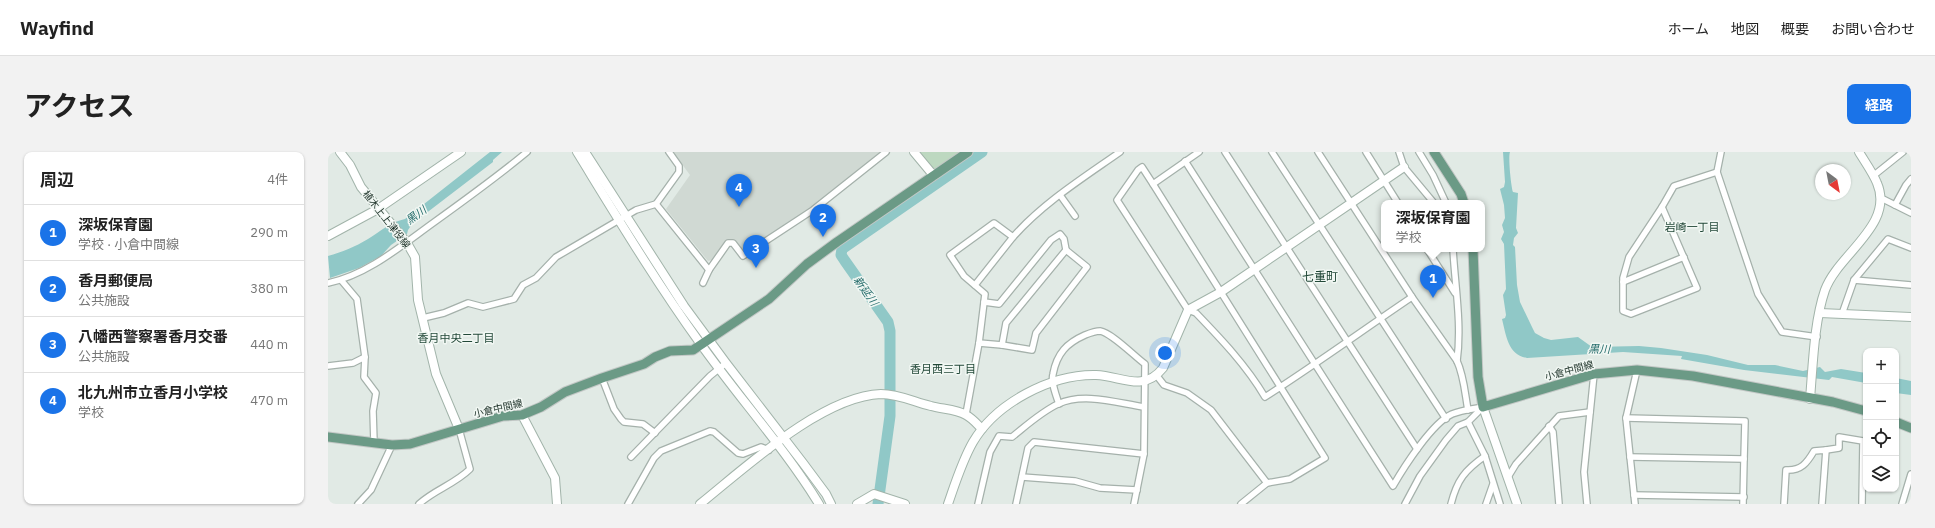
<!DOCTYPE html>
<html lang="ja">
<meta charset="utf-8">
<style>
body{margin:0;font-family:"IBM Plex Sans","Noto Sans JP",sans-serif;background:#f2f2f2;color:#222}
.controls{position:absolute;right:12px;bottom:12px;display:grid;overflow:hidden;border-radius:8px;box-shadow:0 1px 3px #0004}
.controls button{width:36px;height:36px;display:grid;place-items:center;padding:0;border:0;border-bottom:1px solid #e0e0e0;background:#fff;color:#222;font:20px sans-serif}
.compass{position:absolute;left:1487px;top:12px;width:36px;height:36px;border-radius:50%;background:#fff;box-shadow:0 1px 3px #0004;rotate:148deg}
.you{position:absolute;left:837px;top:201px;width:14px;height:14px;margin:-10px;border:3px solid #fff;border-radius:50%;background:#1a73e8;box-shadow:0 0 0 6px #1a73e833}
.badge{display:grid;place-items:center;width:26px;height:26px;border-radius:50%;background:#1a73e8;color:#fff;font-size:13px;font-weight:700}
.pin{position:absolute;translate:-50% -33px;filter:drop-shadow(0 1px 2px #0008)}
.pin::after{content:'';position:absolute;top:21px;width:14px;height:12px;background:inherit;clip-path:polygon(0 0,100% 0,50% 100%)}
.popup{position:absolute;left:1053px;top:48px;width:104px;height:52px;box-sizing:border-box;display:grid;place-content:center;border-radius:8px;background:#fff;filter:drop-shadow(0 1px 3px #0005);font-size:13px;white-space:nowrap;color:#767676}
.popup b{font-size:15px;color:#222}
.popup::after{content:'';position:absolute;left:50%;top:100%;margin-left:-8px;border:8px solid transparent;border-top-color:#fff}
.list{margin:0;padding:0;list-style:none}
h2{display:flex;justify-content:space-between;align-items:center;height:52px;margin:0;padding:0 16px;font-size:17px}
h2 small{font-size:13px;font-weight:400;color:#767676}
.list li{display:grid;grid-template-columns:26px 1fr auto;gap:12px;align-items:center;box-sizing:border-box;height:56px;padding:0 16px;border-top:1px solid #e0e0e0}
.list b{display:block;font-size:15px;white-space:nowrap}
.list p{margin:0;font-size:13px;white-space:nowrap;color:#767676}
.list em{font-size:13px;font-style:normal;color:#767676}
.icon{flex:none;width:22px;height:22px;fill:none;stroke:currentColor;stroke-width:2;stroke-linecap:round;stroke-linejoin:round}
.map{position:relative;flex:none;width:1583px;height:352px;overflow:hidden;border-radius:8px}
header{display:flex;align-items:center;gap:24px;box-sizing:border-box;height:56px;padding:0 20px;background:#fff;border-bottom:1px solid #e0e0e0}
header strong{font-size:19px}
nav{display:flex;gap:22px;margin-inline-start:auto;font-size:14px}
.intro{display:flex;align-items:center;justify-content:space-between;box-sizing:border-box;height:96px;padding:0 24px}
h1{margin:0;font-size:28px}
.button{padding:10px 18px;border-radius:8px;background:#1a73e8;color:#fff;font-size:14px;font-weight:700}
main{display:flex;gap:24px;padding:0 24px}
aside{flex:1;background:#fff;border-radius:8px;box-shadow:0 1px 3px #0004}
.map>svg:first-child{display:block}
.built{fill:#d0d9d3}
.green{fill:#bdd8c0}
.water{fill:#90c8c7}
.lines{fill:none;stroke-linecap:round;stroke-linejoin:round}
.stream{stroke:#90c8c7;stroke-width:2}
.river{stroke:#90c8c7;stroke-width:11}
.street-casing{stroke:#a5b1ab;stroke-width:8}
.secondary-casing{stroke:#a2b4aa;stroke-width:10}
.primary-casing{stroke:#c2c7c5;stroke-width:11}
.street{stroke:#fff;stroke-width:5.5}
.secondary{stroke:#fff;stroke-width:8}
.primary{stroke:#6b9a86;stroke-width:9}
.labels{text-anchor:middle;stroke-width:3;stroke-linejoin:round;paint-order:stroke}
.street-label{font-size:10px;fill:#24382f;stroke:#f1f7f3}
.water-label{font-size:11px;font-style:italic;fill:#266d6c;stroke:#f1f7f3}
.neighbourhood-label{font-size:11px;fill:#224838;stroke:#f1f7f3}
.quarter-label{font-size:12px;fill:#224838;stroke:#f1f7f3}
</style>
<header>
<strong>Wayfind</strong>
<nav><a>ホーム</a><a>地図</a><a>概要</a><a>お問い合わせ</a></nav>
</header>
<div class="intro"><h1>アクセス</h1><a class="button">経路</a></div>
<main>
<aside>
<h2>周辺<small>4件</small></h2>
<ul class="list">
<li><span class="badge">1</span><div><b>深坂保育園</b><p>学校 · 小倉中間線</p></div><em>290 m</em></li>
<li><span class="badge">2</span><div><b>香月郵便局</b><p>公共施設</p></div><em>380 m</em></li>
<li><span class="badge">3</span><div><b>八幡西警察署香月交番</b><p>公共施設</p></div><em>440 m</em></li>
<li><span class="badge">4</span><div><b>北九州市立香月小学校</b><p>学校</p></div><em>470 m</em></li>
</ul>
</aside>
<div class="map">
<svg width="1583" height="352" viewBox="0 0 1583 352">
<rect width="100%" height="100%" fill="#e1eae5"/>
<!-- built -->
<path class="built" d="M345,0H553L481,57L417,99L415,98L406,88H400L384,108L380,109L338,57L362,23Z"/>
<!-- green -->
<path class="green" d="M592,0H633L606,18Z"/>
<!-- water -->
<g class="water">
<path d="M162,0H174L165,8V10L84,72L80,78L79,82L63,93L53,104L31,116L2,126L0,104C14,100 27,95 40,87C53,79 62,70 77,67Z"/>
<path d="M1175,0H1182C1180,5 1183,34 1185,40L1190,41L1188,76L1190,81L1186,86L1185,93L1187,95L1189,133L1192,150L1204,175L1207,181L1216,186L1223,188L1250,185L1264,195L1311,194L1333,196L1379,203L1420,213H1447L1475,219L1492,215L1497,220L1513,217L1538,221V231L1504,225L1501,228L1416,218L1353,207L1354,204L1295,200L1199,206C1180,203 1178,183 1174,167L1177,166L1178,163L1175,143L1178,137L1176,92L1173,87L1176,80L1174,73L1177,66L1176,53L1172,37L1176,35L1177,30Z"/>
<path d="M1568,226L1583,229V243L1568,241Z"/>
</g>
<g class="lines">
<!-- stream -->
<path class="stream" d="M546,352L550,351"/>
<!-- river -->
<path class="river" d="M550,352L562,264V179L560,170L517,109L513,103L514,97L654,0"/>
<!-- street casing -->
<g class="street-casing">
<g id="street">
<path d="M897,0L1089,297"/>
<path d="M944,0L1118,267"/>
<path d="M990,0L1084,145L1129,209C1136,224 1137,242 1140,258"/>
<path d="M1038,0L1070,51"/>
<path d="M1071,0L1076,15L1106,51"/>
<path d="M1091,0L1105,23L1118,51"/>
<path d="M1393,0L1389,20L1430,142L1454,180L1489,185"/>
<path d="M857,9L1065,334C1076,315 1104,271 1124,262C1134,258 1145,257 1155,255"/>
<path d="M1545,24L1575,0"/>
<path d="M825,32L871,0"/>
<path d="M732,43L747,64"/>
<path d="M1553,46L1583,61"/>
<path d="M328,52L381,118"/>
<path d="M1567,53L1578,33L1583,27"/>
<path d="M1334,55L1369,136L1303,162L1295,159V126L1301,105Z"/>
<path d="M1334,55L1346,34L1389,20"/>
<path d="M1099,97L1127,141"/>
<path d="M1125,97C1127,134 1134,172 1129,209"/>
<path d="M13,128L29,147L37,205L36,225L48,241L45,259L46,291"/>
<path d="M1526,128L1583,133"/>
<path d="M1295,130L1356,105"/>
<path d="M0,131C39,123 73,94 105,71C137,48 169,25 199,0"/>
<path d="M375,131L381,118L400,91H405L415,104L485,58L558,0"/>
<path d="M647,133L685,85"/>
<path d="M1514,162L1526,128L1560,87L1583,96"/>
<path d="M95,166L116,161L140,151L155,155L186,147L195,133L208,126L228,105L308,58L328,52L351,20V14L341,0"/>
<path d="M651,191L674,193L678,171L738,98L736,87L732,82L723,88L671,152L656,150"/>
<path d="M674,193L704,198L708,181L759,115L738,98"/>
<path d="M0,214L25,211L37,205"/>
<path d="M829,224L836,233L859,241L883,258L939,331"/>
<path d="M274,226L286,257L293,267L296,270L315,272L327,281"/>
<path d="M731,252C728,243 723,231 725,222C729,201 739,191 757,183C762,181 767,179 772,179C784,181 806,204 817,212L816,302L806,352"/>
<path d="M638,262L651,191L657,142L636,124L622,103L666,71L685,85C715,51 755,26 792,0"/>
<path d="M1298,266L1417,269L1416,307"/>
<path d="M1140,270L1157,304L1172,352"/>
<path d="M1221,274L1225,280L1231,352"/>
<path d="M1498,298L1511,296V285L1535,289L1534,352"/>
<path d="M303,305L382,224L398,211"/>
<path d="M1302,305L1416,307L1415,352"/>
<path d="M694,325L747,329L772,336L809,338"/>
<path d="M1180,325L1188,312L1231,264L1262,260"/>
<path d="M1306,343L1416,345"/>
<path d="M30,352L43,338L64,293"/>
<path d="M91,352C106,338 127,332 142,317L131,277"/>
<path d="M300,352L326,306L333,299L382,279L386,280L410,301L415,302L433,295L441,298"/>
<path d="M650,352L662,300L671,284L684,285C699,273 713,260 730,252C756,240 789,251 816,255"/>
<path d="M688,352L700,296L706,290L816,302"/>
<path d="M913,352L939,331L962,327L997,306L825,32L814,15L810,18L789,48L860,158L868,161C893,187 918,213 937,245C987,213 1035,178 1084,145"/>
<path d="M1077,352L1092,324L1118,288L1130,274L1140,270L1154,256"/>
<path d="M1123,352C1129,328 1137,318 1157,304"/>
<path d="M1158,352L1165,332"/>
<path d="M1259,352L1256,320L1266,222"/>
<path d="M1307,352L1298,266L1309,218"/>
<path d="M1456,352L1458,318C1473,319 1479,311 1486,299L1498,298L1494,352"/>
<path d="M1574,352L1583,322"/>
</g>
</g>
<!-- secondary casing -->
<g class="secondary-casing">
<g id="secondary">
<path d="M12,0L22,13L33,35L79,91L87,105L90,148L108,222L131,277"/>
<path d="M249,0C289,65 328,130 372,191C411,246 456,295 491,352"/>
<path d="M257,0L356,154L398,211L475,311L498,342L503,352"/>
<path d="M586,0L606,24"/>
<path d="M0,84L50,57L133,0"/>
<path d="M1492,161L1583,165"/>
<path d="M1482,247C1485,212 1486,170 1497,138C1510,102 1567,73 1549,31C1545,21 1537,10 1531,0"/>
<path d="M1155,255L1189,352"/>
<path d="M194,263L227,326L229,352"/>
<path d="M372,352C417,316 494,244 553,242C571,242 586,250 603,254C613,257 629,257 638,263C644,266 649,272 654,277"/>
<path d="M529,352L546,342L577,352"/>
<path d="M620,352C627,332 634,309 645,290C668,251 723,222 768,223C794,224 815,241 835,216L860,158L893,140L1076,15"/>
</g>
</g>
<!-- primary casing -->
<g class="primary-casing">
<g id="primary">
<path d="M1106,0L1133,42L1136,51"/>
<path d="M1145,97L1150,225L1155,255L1266,222L1309,218L1365,224L1505,250L1538,259"/>
<path d="M1568,270L1583,276"/>
<path d="M0,285L64,293L82,292L175,264L194,263L213,255L237,240L274,226L316,212L327,205L342,199L365,198L441,147L479,112L509,90L640,0"/>
</g>
</g>
<!-- street -->
<use href="#street" class="street"/>
<!-- secondary -->
<use href="#secondary" class="secondary"/>
<!-- primary -->
<use href="#primary" class="primary"/>
</g>
<g class="labels">
<!-- street labels -->
<g class="street-label">
<text transform="translate(59 67) rotate(52)" y="4">植木上上津役線</text>
<text transform="translate(1241 218) rotate(-15)" y="4">小倉中間線</text>
<text transform="translate(170 256) rotate(-13)" y="4">小倉中間線</text>
</g>
<!-- water labels -->
<g class="water-label">
<text transform="translate(88 63) rotate(-37)" y="4">黒川</text>
<text transform="translate(538 139) rotate(55)" y="4">新延川</text>
<text transform="translate(1271 197) rotate(1)" y="4">黒川</text>
</g>
<!-- neighbourhood labels -->
<g class="neighbourhood-label">
<text x="1364" y="79">岩崎一丁目</text>
<text x="128" y="190">香月中央二丁目</text>
<text x="615" y="221">香月西三丁目</text>
</g>
<!-- quarter labels -->
<g class="quarter-label">
<text x="992" y="129">七重町</text>
</g>
</g>
</svg>
<div class="controls">
<button>+</button>
<button>−</button>
<button><svg class="icon" aria-label="locate" viewBox="0 0 24 24"><circle cx="12" cy="12" r="6"/><path d="M12 2v4M12 18v4M2 12h4M18 12h4"/></svg></button>
<button><svg class="icon" aria-label="layers" viewBox="0 0 24 24"><path d="M12 4l9 5-9 5-9-5zM3 14l9 5 9-5"/></svg></button>
</div>
<svg class="compass" viewBox="-18 -18 36 36"><path d="M0-13l5 13h-10z" fill="#e53935"/><path d="M0 13l5-13h-10z" fill="#767676"/></svg>
<div class="you"></div>
<div class="pin badge" style="left:1105px;top:146px">1</div>
<div class="popup"><b>深坂保育園</b>学校</div>
<div class="pin badge" style="left:495px;top:85px">2</div>
<div class="pin badge" style="left:428px;top:116px">3</div>
<div class="pin badge" style="left:411px;top:55px">4</div>
</div>
</main>
